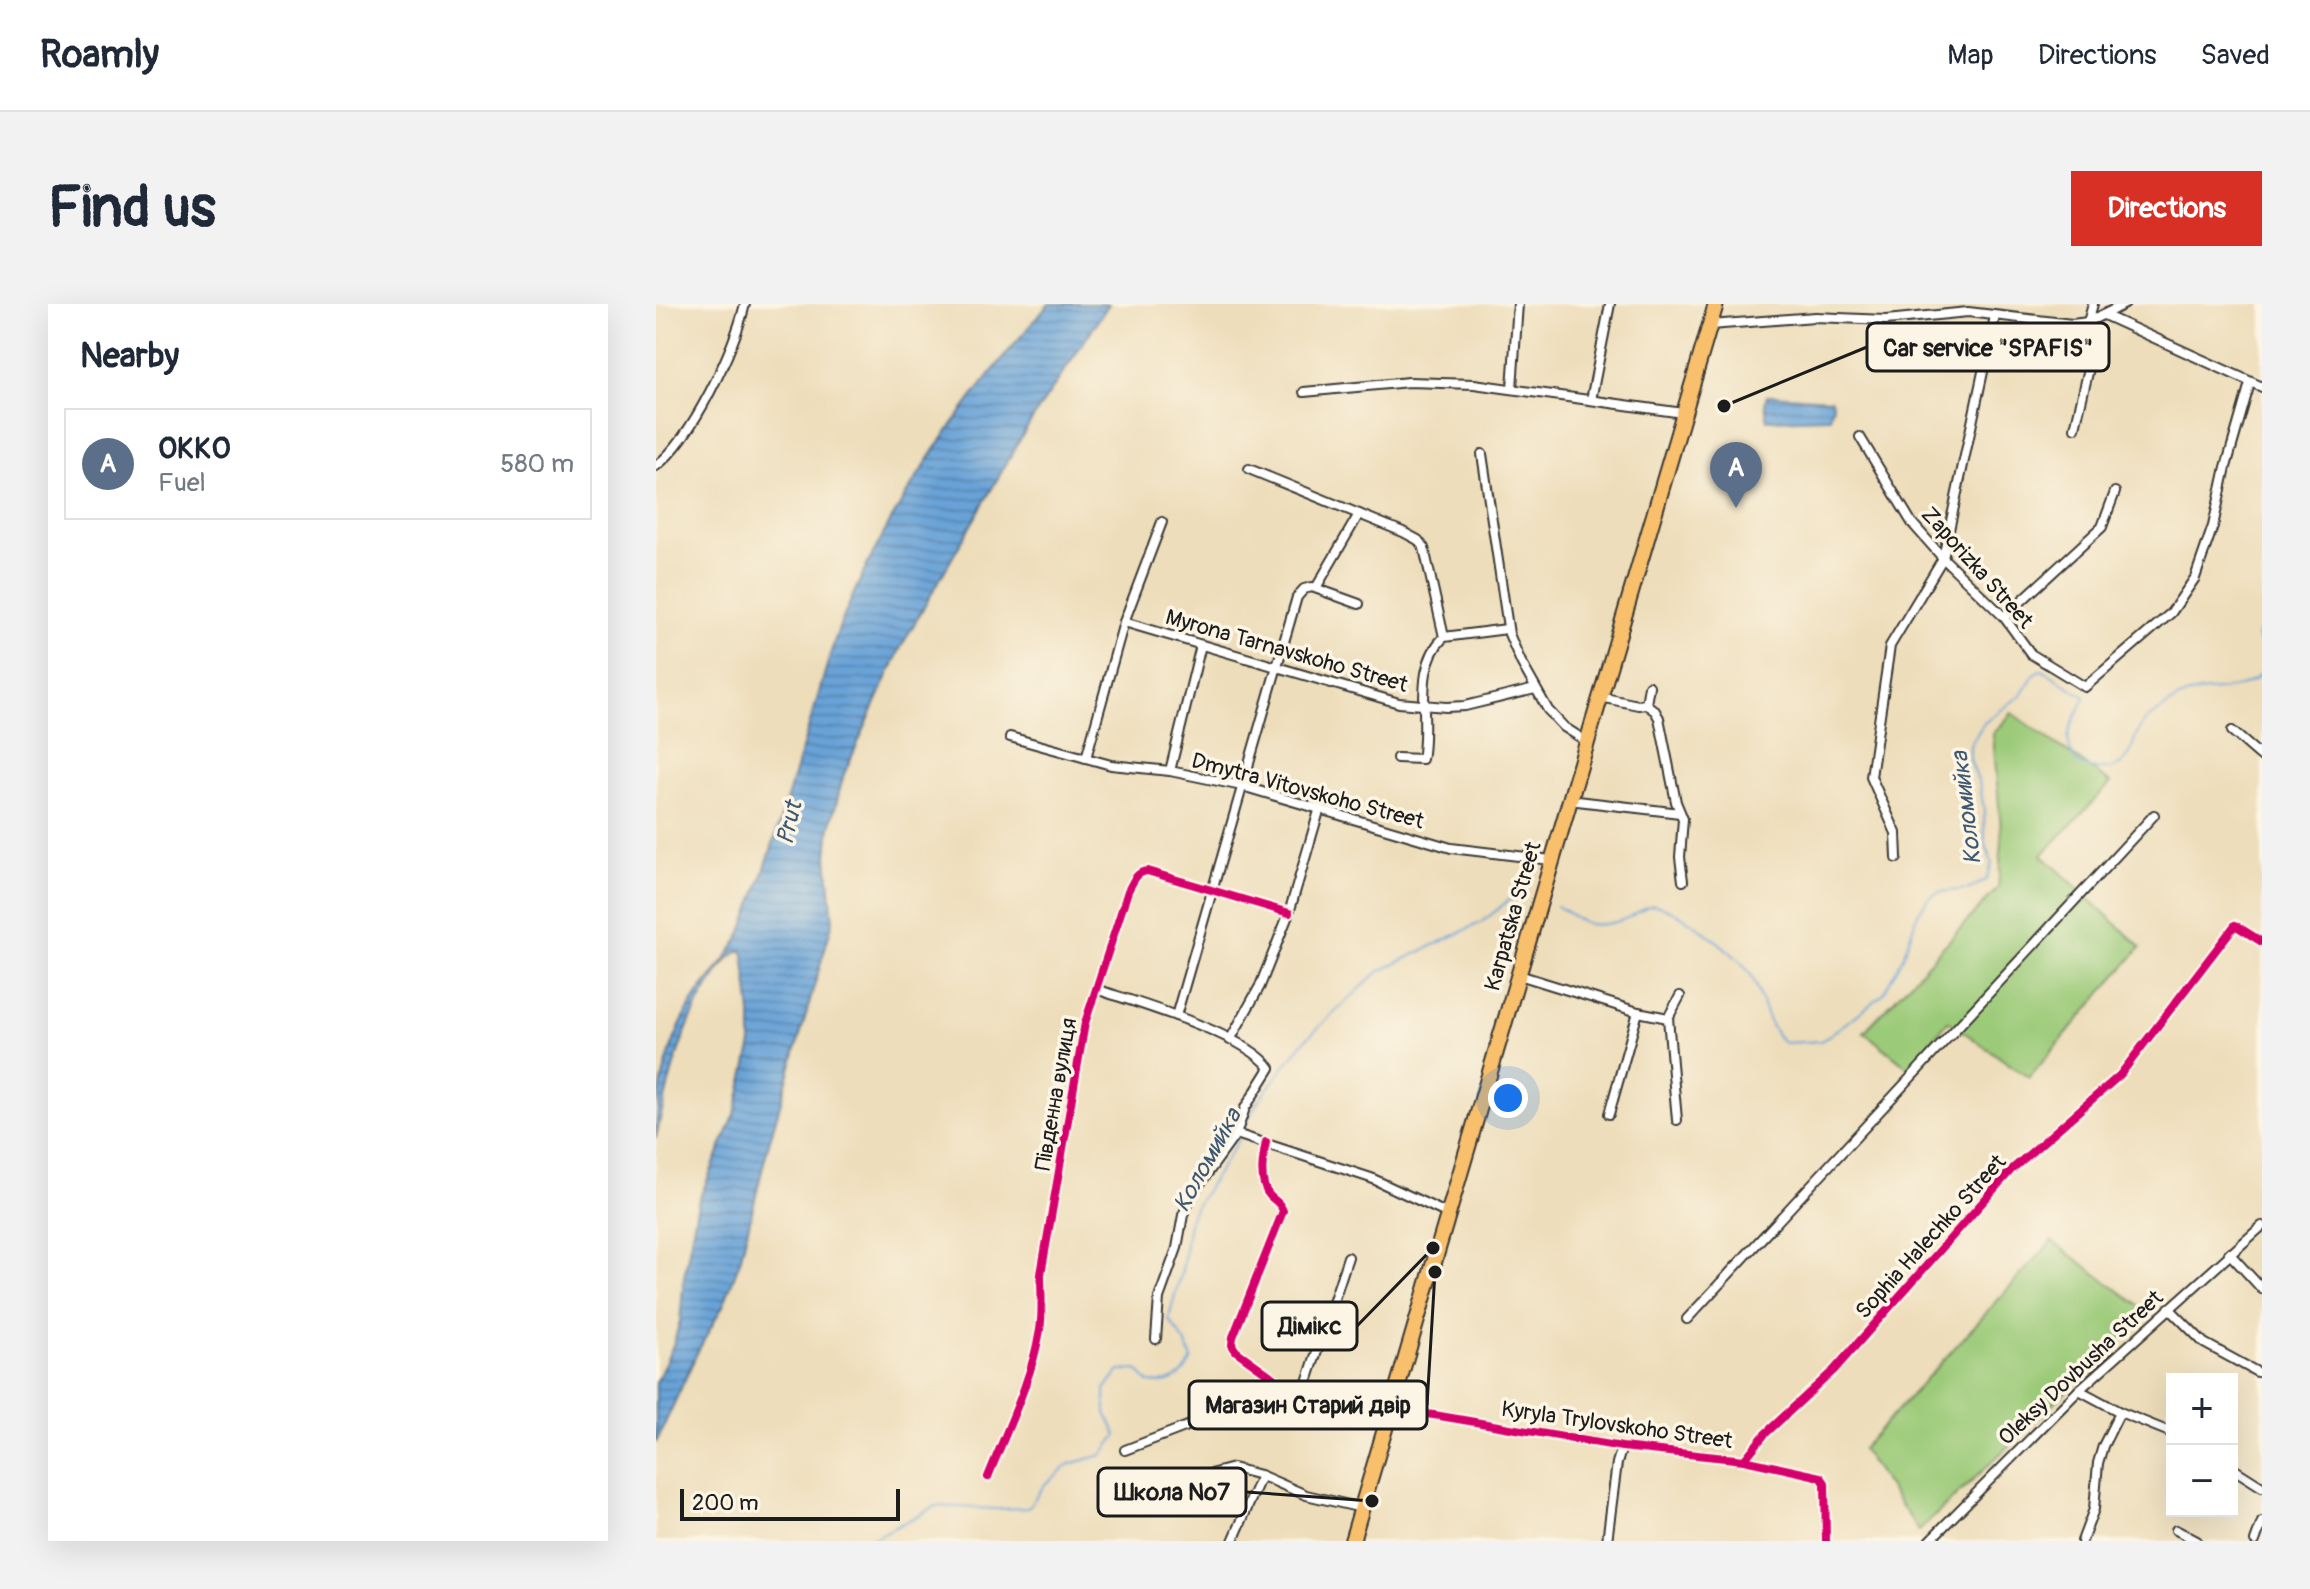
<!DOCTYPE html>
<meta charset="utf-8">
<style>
body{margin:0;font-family:Pangolin,sans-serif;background:#f2f2f3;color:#1f2937}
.controls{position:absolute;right:24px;bottom:24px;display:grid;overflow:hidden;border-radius:0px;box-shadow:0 8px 32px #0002}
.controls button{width:72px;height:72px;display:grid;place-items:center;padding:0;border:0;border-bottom:2px solid #e0e1e3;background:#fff;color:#1f2937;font:40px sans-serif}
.scale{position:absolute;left:24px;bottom:20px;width:220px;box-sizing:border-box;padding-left:8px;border:4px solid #1c1c1c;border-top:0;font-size:22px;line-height:28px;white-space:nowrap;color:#1c1c1c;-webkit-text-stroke:6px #fcf5e5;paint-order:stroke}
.you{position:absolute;left:852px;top:794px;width:28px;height:28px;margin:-20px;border:6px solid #fff;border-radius:50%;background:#1a73e8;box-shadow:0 0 0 12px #1a73e833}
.badge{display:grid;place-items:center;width:52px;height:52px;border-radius:50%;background:#d93025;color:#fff;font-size:26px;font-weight:700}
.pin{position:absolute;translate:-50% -66px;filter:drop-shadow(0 2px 4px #0008)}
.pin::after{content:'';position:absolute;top:42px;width:28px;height:24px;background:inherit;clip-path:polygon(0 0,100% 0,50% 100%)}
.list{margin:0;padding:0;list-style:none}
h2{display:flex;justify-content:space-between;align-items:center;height:104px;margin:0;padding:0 32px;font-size:34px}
h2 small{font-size:26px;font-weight:400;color:#747a83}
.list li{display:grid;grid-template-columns:52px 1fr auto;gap:24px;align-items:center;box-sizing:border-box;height:112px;margin:0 16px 16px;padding:0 16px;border:2px solid #e0e1e3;border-radius:0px}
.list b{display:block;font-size:30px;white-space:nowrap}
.list p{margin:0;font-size:26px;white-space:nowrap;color:#747a83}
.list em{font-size:26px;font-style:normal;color:#747a83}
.map{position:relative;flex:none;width:1606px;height:1237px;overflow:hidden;border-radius:0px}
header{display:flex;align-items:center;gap:48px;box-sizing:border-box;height:112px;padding:0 40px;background:#fff;border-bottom:2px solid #e0e1e3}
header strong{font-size:38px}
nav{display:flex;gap:44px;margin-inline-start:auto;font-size:28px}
.intro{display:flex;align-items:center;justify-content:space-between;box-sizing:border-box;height:192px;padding:0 48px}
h1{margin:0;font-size:56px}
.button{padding:20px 36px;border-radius:0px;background:#d93025;color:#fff;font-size:28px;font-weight:700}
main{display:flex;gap:48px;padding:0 48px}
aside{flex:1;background:#fff;border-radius:0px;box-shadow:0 8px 32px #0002}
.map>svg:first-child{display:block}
.green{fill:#9bca78;stroke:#5c734a;stroke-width:2}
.water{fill:url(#water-rules);stroke:#425f7a;stroke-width:2}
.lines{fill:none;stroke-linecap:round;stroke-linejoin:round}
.stream{stroke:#67a2d7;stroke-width:2}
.minor-casing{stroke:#3b3934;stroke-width:12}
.primary-casing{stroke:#3b3934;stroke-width:18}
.minor{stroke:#fff;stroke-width:8}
.primary{stroke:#f8bf6c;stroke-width:14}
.cycleway-casing{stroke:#fcf5e5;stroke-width:13}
.cycleway{stroke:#d6006c;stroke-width:8}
.labels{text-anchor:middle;stroke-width:7;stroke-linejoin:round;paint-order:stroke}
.street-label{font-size:22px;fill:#1c1c1c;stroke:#fcf5e5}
.water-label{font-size:24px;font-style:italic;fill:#3e5870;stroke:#fcf5e5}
.leader{fill:none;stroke:#1c1c1c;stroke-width:3}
.callout-dot{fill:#1c1c1c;stroke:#fcf5e5;stroke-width:3}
.callout{fill:#fcf5e5;stroke:#1c1c1c;stroke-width:3}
.callout-label{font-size:24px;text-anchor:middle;font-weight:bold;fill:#1c1c1c}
</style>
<header>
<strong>Roamly</strong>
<nav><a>Map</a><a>Directions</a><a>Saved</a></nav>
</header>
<div class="intro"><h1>Find us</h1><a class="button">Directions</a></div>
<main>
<aside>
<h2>Nearby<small></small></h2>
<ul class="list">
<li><span class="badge" style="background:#5c6f8a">A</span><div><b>ОККО</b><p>Fuel</p></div><em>580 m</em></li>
</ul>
</aside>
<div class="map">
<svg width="1606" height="1237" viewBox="0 0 1606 1237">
<defs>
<pattern id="water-rules" width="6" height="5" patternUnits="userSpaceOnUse" patternTransform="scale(2)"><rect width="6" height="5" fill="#67a2d7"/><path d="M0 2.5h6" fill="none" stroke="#5483ae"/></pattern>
</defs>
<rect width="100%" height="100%" fill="#fcf5e5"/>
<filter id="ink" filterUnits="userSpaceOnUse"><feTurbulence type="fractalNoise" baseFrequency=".0125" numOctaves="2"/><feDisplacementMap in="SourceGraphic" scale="16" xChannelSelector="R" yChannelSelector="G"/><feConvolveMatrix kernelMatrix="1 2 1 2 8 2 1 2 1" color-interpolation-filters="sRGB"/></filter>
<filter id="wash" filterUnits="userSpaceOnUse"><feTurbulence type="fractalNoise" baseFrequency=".006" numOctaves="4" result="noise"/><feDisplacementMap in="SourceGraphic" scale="32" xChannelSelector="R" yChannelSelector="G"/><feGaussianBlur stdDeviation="1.8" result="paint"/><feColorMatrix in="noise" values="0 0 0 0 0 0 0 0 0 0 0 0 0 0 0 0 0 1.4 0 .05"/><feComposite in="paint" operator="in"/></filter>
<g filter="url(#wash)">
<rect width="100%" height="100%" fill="#edddba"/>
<!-- green -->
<g class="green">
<path d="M1356,409L1455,479L1386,551L1485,643L1373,774L1292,717L1253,764L1208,728L1342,584L1346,537L1337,430Z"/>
<path d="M1396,937L1493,1009L1263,1227L1206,1145Z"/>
</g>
<!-- water -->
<g class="water">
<path d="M393,0H453L373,120L245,343L188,470L174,523L171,552L177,617L111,846L84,957L68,1000L41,1049L0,1139V1079L17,1041L24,1017L28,973L42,898L79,810L95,744V710L88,650L85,646C75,650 69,659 63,667C26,717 13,775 0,834C0,785 14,731 42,690C57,669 77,650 87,625C114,556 134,483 156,412C166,381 173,349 185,319C233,201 308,95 393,0Z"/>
<path d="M1116,91L1175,95L1177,100L1174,114L1111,116L1109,97L1111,92Z"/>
</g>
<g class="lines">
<!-- stream -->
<g class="stream">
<path d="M1606,321L1601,332L1606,344"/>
<path d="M901,602C911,608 922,617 933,620C945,622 965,618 975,612C985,607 991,599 1003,602C1025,607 1086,653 1096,673C1107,695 1109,720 1128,739L1165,737L1197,714L1227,690L1247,653L1262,609L1273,594L1283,588L1313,585L1330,576L1336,559L1329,538L1328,507L1324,482L1314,456V441L1328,419L1365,391L1380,368L1385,366L1392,369L1429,393C1418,422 1403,428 1420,459C1439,467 1463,471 1474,449C1478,440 1480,429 1486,421C1491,414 1498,410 1505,406C1515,399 1525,391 1537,389C1561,384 1589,389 1606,368"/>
<path d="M585,829L602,797L649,736L722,668L826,618L853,596L868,594"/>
<path d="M212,1237L280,1202L341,1205L372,1204L389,1180L414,1160L446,1151L461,1131L450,1109L449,1085L464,1067L481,1066L493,1079C515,1080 525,1076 536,1055L529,1038L513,1016C516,998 522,983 526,966C530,948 530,929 535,910L583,835"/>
</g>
</g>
</g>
<g filter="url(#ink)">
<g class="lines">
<!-- minor casing -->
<g class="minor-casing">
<g id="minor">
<path d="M1448,11L1606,83"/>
<path d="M1054,21L1159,13L1230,16L1312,8L1416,20L1432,18L1469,0"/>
<path d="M856,84L862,0"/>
<path d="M648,88L753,78L818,80L1027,109"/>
<path d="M935,96L954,0"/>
<path d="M1419,124L1434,60L1432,18L1437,0"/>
<path d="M1204,133L1256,219L1287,254L1348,313L1375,350L1429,383L1515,309L1539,274L1557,222L1570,163L1594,79"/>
<path d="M826,150L853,330L865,358L892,406L908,423L930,437"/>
<path d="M0,162C37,134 78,45 89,0"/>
<path d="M593,165L747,228L762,236L768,244L788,333C756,364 774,417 766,455L741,454"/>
<path d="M660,284L703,210"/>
<path d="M1348,313L1446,223L1459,188"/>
<path d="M468,318L743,399L790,403L809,402L879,385"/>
<path d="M788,333L851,325"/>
<path d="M993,382L990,400L999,407L1003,414L1020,498L1027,515L1024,553L1027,577"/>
<path d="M944,393L982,401L990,400"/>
<path d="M1576,427L1606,453"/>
<path d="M354,433L455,461L514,467L586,482L795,544L895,556"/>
<path d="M430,454L468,318L506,218"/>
<path d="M514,467L545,341"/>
<path d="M913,496L1024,509"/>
<path d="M1241,554L1240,529L1215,473L1234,342L1287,254L1339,12"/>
<path d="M863,671L982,708L1012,714"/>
<path d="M440,685C481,699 590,730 614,764L589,804L580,830L538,888L527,911L521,944L503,994L500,1035"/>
<path d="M520,712L641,293L648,285L656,283L703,300"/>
<path d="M574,736L604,682L633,609L663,507"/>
<path d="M953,810L982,708"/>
<path d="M1021,816L1012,714L1024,692"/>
<path d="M580,830L715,874L792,910"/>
<path d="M610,838C607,853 602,880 614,892C620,898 624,898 627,907L577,1033L576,1041L580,1047L626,1080L734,1106L778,1111L966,1143L1088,1156L1165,1173L1169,1179L1170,1237"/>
<path d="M1573,949L1606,985"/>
<path d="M1513,1004L1548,1039L1601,1068"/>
<path d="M1031,1015L1498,511"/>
<path d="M649,1084L692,953"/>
<path d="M1423,1086L1464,1108L1516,1129"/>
<path d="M469,1146L599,1096L626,1080"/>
<path d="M1088,1156L1109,1130L1178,1066L1355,866L1464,771L1579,621L1606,638"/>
<path d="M1576,1164L1606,1183"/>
<path d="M332,1173C351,1125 375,1078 384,1026C387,1008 385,989 385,970L429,719L472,587C477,578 480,568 491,567L633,609"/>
<path d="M467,1193L577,1164L604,1171L650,1191L706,1204"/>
<path d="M1520,1226L1541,1237"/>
<path d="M577,1237L605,1172"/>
<path d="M951,1237L961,1159L966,1143"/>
<path d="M1273,1237L1423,1086L1606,922"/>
<path d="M1426,1237L1438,1205L1442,1159L1447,1142L1464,1108"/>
<path d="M1599,1237L1606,1218"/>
</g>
</g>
<!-- primary casing -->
<g class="primary-casing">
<path id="primary" d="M696,1237L1060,0"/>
</g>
<!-- minor -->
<use href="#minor" class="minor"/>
<!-- primary -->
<use href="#primary" class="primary"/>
<!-- cycleway casing -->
<g class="cycleway-casing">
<g id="cycleway">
<path d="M610,838C607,853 602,880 614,892C620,898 624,898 627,907L577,1033L576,1041L580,1047L626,1080L734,1106L778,1111L966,1143L1088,1156L1165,1173L1169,1179L1170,1237"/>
<path d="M1088,1156L1109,1130L1178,1066L1355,866L1464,771L1579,621L1606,638"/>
<path d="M332,1173C351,1125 375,1078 384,1026C387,1008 385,989 385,970L429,719L472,587C477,578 480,568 491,567L633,609"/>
</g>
</g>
<!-- cycleway -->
<use href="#cycleway" class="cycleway"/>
</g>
</g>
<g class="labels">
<!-- street labels -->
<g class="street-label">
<text transform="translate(1322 263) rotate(48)" y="8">Zaporizka Street</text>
<text transform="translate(631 346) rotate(16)" y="8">Myrona Tarnavskoho Street</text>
<text transform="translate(652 486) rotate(15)" y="8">Dmytra Vitovskoho Street</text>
<text transform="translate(856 612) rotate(-74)" y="8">Karpatska Street</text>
<text transform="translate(399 790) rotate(-80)" y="8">Південна вулиця</text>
<text transform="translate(1274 932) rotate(-48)" y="8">Sophia Halechko Street</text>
<text transform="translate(1424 1063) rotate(-43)" y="8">Oleksy Dovbusha Street</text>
<text transform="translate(961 1120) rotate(8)" y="8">Kyryla Trylovskoho Street</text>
</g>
<!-- water labels -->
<g class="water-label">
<text transform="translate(1310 504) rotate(-97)" y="8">Коломийка</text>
<text transform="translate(133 519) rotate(-77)" y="8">Prut</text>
<text transform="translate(551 856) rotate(-61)" y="8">Коломийка</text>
</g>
</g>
<!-- callouts -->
<path class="leader" d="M1068 102L1211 43M777 944L701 1022M779 968L771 1101M716 1197L590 1188"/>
<g class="callout-dot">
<circle cx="1068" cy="102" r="8"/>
<circle cx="777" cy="944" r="8"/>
<circle cx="779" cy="968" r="8"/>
<circle cx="716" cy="1197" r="8"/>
</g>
<g class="callout">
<rect x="1211" y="19" width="242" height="48" rx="8"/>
<rect x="606" y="998" width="95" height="48" rx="8"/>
<rect x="533" y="1077" width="238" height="48" rx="8"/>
<rect x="442" y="1164" width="148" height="48" rx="8"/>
</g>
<g class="callout-label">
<text x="1332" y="52">Car service "SPAFIS"</text>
<text x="654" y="1030">Дімікс</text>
<text x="652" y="1109">Магазин Старий двір</text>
<text x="516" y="1196">Школа №7</text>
</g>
</svg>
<div class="controls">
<button>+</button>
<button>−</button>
</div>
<div class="scale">200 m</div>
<div class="you"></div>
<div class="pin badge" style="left:1080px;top:204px;background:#5c6f8a">A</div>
</div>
</main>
